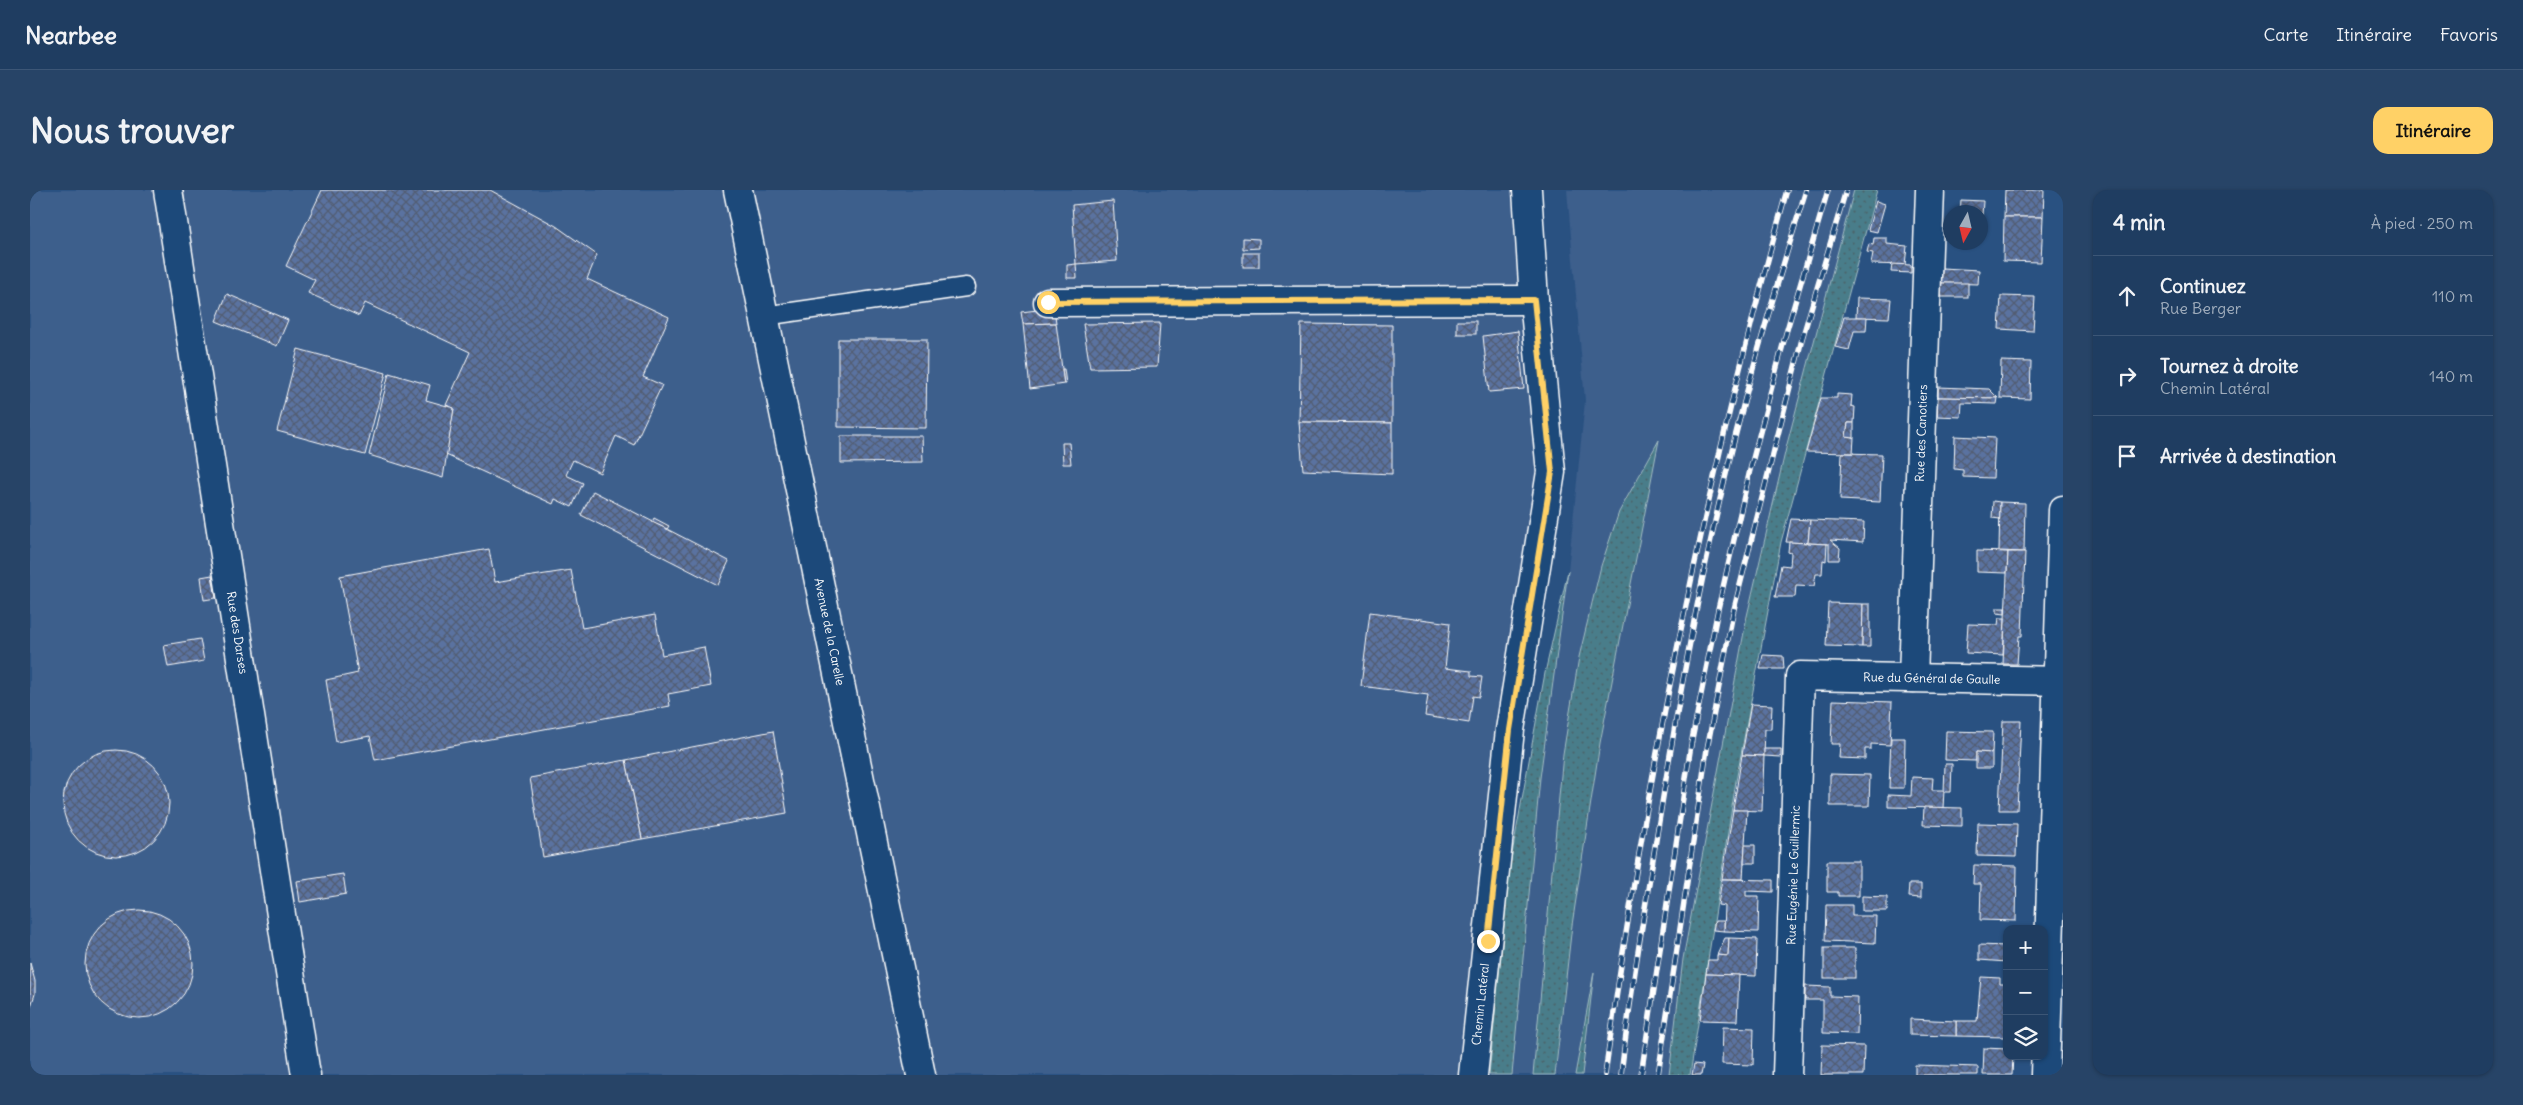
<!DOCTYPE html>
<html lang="fr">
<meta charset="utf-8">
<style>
body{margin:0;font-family:Delius,sans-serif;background:#274467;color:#f1f3f6}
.controls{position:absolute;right:15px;bottom:15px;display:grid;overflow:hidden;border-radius:10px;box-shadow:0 1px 4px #0004}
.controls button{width:45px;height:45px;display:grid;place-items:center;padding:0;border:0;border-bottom:1px solid #3c5676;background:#1f3d61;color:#f1f3f6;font:25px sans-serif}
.compass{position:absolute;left:1913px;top:15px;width:45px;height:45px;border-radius:50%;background:#1f3d61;box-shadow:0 1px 4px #0004;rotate:188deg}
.stop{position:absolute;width:15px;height:15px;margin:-11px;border:4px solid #ffd166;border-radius:50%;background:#fff}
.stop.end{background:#ffd166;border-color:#fff;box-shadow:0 1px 5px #0008}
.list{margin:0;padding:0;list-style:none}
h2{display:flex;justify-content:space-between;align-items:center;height:65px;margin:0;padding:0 20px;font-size:21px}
h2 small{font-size:16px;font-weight:400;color:#a1aebd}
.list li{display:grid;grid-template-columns:32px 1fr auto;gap:15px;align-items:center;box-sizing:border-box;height:80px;padding:0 20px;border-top:1px solid #3c5676}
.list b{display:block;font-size:19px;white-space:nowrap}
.list p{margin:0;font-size:16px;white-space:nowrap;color:#a1aebd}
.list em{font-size:16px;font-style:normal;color:#a1aebd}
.icon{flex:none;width:28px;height:28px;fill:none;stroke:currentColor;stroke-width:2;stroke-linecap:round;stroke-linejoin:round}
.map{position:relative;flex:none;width:2033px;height:885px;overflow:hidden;border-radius:15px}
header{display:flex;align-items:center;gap:30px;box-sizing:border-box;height:70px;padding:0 25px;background:#1f3d61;border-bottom:1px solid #3c5676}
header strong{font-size:24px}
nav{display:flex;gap:28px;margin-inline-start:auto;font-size:18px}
.intro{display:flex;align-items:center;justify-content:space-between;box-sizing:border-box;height:120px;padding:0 30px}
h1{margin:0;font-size:35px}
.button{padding:12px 22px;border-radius:15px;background:#ffd166;color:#111;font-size:18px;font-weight:700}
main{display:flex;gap:30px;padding:0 30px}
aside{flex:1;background:#1f3d61;border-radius:15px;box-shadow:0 1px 4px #0004}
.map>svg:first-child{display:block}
.built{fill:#3c5e8c}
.grass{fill:url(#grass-dots);stroke:#a4bec4}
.building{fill:url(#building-cross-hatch);stroke:#fff}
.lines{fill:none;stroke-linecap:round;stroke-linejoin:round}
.service-casing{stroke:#fff;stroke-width:21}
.minor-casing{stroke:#fff;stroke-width:31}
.service{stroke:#1f4a7a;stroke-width:18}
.minor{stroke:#1f4a7a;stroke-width:28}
.rail-casing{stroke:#fff;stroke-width:5.5}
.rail{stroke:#1f4a7a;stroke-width:4;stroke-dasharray:11;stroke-linecap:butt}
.route{stroke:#ffd166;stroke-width:6}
.labels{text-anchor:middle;stroke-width:4;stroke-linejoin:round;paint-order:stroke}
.street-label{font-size:12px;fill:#fff;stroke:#1f4a7a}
</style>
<header>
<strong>Nearbee</strong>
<nav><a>Carte</a><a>Itinéraire</a><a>Favoris</a></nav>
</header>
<div class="intro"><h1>Nous trouver</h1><a class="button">Itinéraire</a></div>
<main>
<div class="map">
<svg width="2033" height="885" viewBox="0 0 2033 885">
<defs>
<pattern id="grass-dots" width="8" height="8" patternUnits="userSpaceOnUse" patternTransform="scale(1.25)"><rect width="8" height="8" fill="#4a7d8a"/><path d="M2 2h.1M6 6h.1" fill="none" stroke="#4b646b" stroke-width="1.8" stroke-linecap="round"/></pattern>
<pattern id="building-cross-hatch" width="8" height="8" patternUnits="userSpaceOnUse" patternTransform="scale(1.25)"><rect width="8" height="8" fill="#5a72a0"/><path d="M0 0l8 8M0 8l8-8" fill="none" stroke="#525d72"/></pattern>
</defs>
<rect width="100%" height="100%" fill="#295181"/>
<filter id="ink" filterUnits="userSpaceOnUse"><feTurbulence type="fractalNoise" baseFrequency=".02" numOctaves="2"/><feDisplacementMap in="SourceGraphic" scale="10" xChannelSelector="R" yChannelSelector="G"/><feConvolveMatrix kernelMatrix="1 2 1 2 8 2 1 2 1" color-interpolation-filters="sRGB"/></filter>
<g filter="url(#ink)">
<!-- built -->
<g class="built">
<path d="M0,0H1485L1509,249L1505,339L1468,536L1427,885H0Z"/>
<path d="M1537,0H1824L1757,254L1717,426L1653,769L1639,885H1482L1510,588L1538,381L1555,211Z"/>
</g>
<!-- grass -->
<g class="grass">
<path d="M1824,0H1847L1751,352L1706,591L1660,885H1639L1653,769L1717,426L1757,254Z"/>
<path d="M1629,250L1570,553L1542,735L1525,885H1503L1533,564L1549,467L1571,376L1589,322Z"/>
<path d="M1538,381L1510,588L1482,885H1459L1480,675L1515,483Z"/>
<path d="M1564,782L1552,885H1545Z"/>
</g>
<!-- building -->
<g class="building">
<path d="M292,0H460L526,36L567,65L557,89L639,127L613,187L632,195L604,255L586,246L570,283L543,270L536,285L553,293L542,317L525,309L523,314L416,265L424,218L416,215L440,162L335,113L329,126L278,103L285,90L256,76Z"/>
<path d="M1975,0H2014L2013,27H1974Z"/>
<path d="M1931,10L1953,11L1952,26L1950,22H1930Z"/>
<path d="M1083,11L1087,71L1046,74L1042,15Z"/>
<path d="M1846,11L1855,14L1847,42L1838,40Z"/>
<path d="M1974,27H2013L2011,72L1973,71Z"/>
<path d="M1213,48L1229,49V58L1213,59Z"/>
<path d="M1844,48H1857V54L1877,56L1875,75L1841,74L1843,63L1837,62L1839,54L1843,55Z"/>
<rect x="1213" y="63" width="16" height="14"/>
<path d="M1046,74L1047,88H1037V75Z"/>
<path d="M1862,74L1881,75V83L1861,82Z"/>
<path d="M1912,78L1949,80L1948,94L1911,93Z"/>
<rect x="1911" y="93" width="27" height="14"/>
<path d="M197,104L258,130L247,156L186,131Z"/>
<path d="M1971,106L2005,107L2003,141L1969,139Z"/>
<path d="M1827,108L1861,109L1859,128L1826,127Z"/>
<path d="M1024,118L1026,133L993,134L991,122Z"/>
<path d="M1814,127H1837L1836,141H1824L1819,160L1805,157Z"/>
<rect x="1427" y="131" width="19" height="13"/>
<path d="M1026,133L1034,194L1000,199L993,134Z"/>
<path d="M1130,133L1127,177L1060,178L1053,134Z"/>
<path d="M1271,134L1362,135V233L1269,232Z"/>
<path d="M1488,141L1494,199L1459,202L1453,146Z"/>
<path d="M808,149H897L896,238L808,237Z"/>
<path d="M268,159L356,183L335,265L247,241Z"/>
<path d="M1971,171L2001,172L2000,209L1970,208Z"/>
<path d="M1032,179H1034L1036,194H1034Z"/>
<path d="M359,183L400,195L396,210L424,218L413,288L339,265Z"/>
<path d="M1908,197L1959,199L1968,208L1908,207Z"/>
<path d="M1807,204L1822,205L1821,216L1825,217L1824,233H1818L1816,247L1824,248L1823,263L1776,262L1791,208H1807Z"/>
<path d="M1908,207L1968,208L1967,214L1932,213L1931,227L1907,226Z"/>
<path d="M1269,232L1362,233V284L1273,280Z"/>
<path d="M1818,233H1824V248L1816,247Z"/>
<path d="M811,246H892L893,272L811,273Z"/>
<path d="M1925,246L1965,248L1963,288L1933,287V280L1924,279Z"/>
<path d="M1032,253H1039L1041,274H1033Z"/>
<path d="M1812,263L1852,264L1850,312L1810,310Z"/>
<path d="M563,301L699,371L688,395L551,325Z"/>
<path d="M1963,311L1970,312V329L1962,328Z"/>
<path d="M1970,312L1995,313L1994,362L1969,361Z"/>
<path d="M624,328L639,336L637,339L622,332Z"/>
<path d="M1761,329L1780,330L1778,353L1756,352Z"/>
<path d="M1780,330L1834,332L1833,352L1800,350L1810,358L1809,370H1799V354L1778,353Z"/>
<path d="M1759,352L1797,354L1796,371L1793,370L1792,384H1786L1784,396L1766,395L1765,407H1745L1751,375L1760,376L1761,363L1758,362Z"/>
<path d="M459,359L465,392L541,380L552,438L625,425L632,465L674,457L681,496L638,504L640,516L345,570L340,546L306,552L296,490L328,483L310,386Z"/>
<path d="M1947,361L1978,362L1977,383L1947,382Z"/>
<path d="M1978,362H1995L1992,446H1989L1987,474H1973Z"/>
<path d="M182,385L186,408L174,410L171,387Z"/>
<path d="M1798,413L1833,414L1832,457L1796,456Z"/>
<path d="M1833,414H1840V457H1832Z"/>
<path d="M1967,418H1975V424L1967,423Z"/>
<path d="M1340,422L1420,433L1415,478L1441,481V486L1452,487L1449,507L1443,506L1439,533L1395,526L1398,505L1331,496Z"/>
<path d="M1969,428H1975L1973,465L1936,463L1938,434L1968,435Z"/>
<path d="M170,449L174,471L138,477L134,455Z"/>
<path d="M1733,465L1753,466L1754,479H1730Z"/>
<path d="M1803,510L1862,512L1860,555L1841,554V559H1835V569L1809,568L1810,554H1801Z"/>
<path d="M1721,514L1742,515L1741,539H1735L1734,566L1712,565Z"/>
<path d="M1973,531H1991L1987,620H1969Z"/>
<path d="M743,541L757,623L612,649L596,570Z"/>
<path d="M1916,541L1963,542L1962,563L1946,562V571L1915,570Z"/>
<path d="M1861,548H1875L1874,598H1859Z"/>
<path d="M1734,559H1751V567L1734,566Z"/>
<circle cx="86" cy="613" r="53"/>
<path d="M1946,562L1962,563V578H1946Z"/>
<path d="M1712,565L1734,566L1732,621L1703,620Z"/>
<path d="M596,570L612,649L513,667L500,588Z"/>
<path d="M1915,574H1922L1921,602H1914Z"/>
<path d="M1800,584L1840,585L1839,616H1800Z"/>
<path d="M1882,587L1903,588L1902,600H1914L1913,618L1858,617V605L1881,606Z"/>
<path d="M1894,617L1932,618V636L1893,635Z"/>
<path d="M1703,620H1717L1713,689H1692Z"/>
<path d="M1948,633L1987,634L1986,667L1947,666Z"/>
<path d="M1715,655H1725V673H1714Z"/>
<path d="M1797,671H1829V706H1808V702H1797Z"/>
<path d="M1944,675L1987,676L1986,731L1950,730L1951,694H1943Z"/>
<path d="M313,684L316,704L270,712L267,691Z"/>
<path d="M1692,689L1743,690V702L1716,701V706H1729L1728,742L1694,741L1695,716L1688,715Z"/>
<path d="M1879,694H1891V708L1878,707Z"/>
<path d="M1832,706L1857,707V721H1832Z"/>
<path d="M1796,715H1822V726H1846L1845,753L1795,751Z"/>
<circle cx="109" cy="774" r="54"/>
<path d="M1685,731H1694V741L1683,740Z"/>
<path d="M1695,748H1699L1698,766L1687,765Z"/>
<path d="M1699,748L1727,749L1726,786L1676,784L1678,770H1687V765L1698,766Z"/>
<path d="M1949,755L1977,756V772L1949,770Z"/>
<rect x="1794" y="758" width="31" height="30"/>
<path d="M0,773L5,791V804L0,819Z"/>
<path d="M1676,784L1709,785L1707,831L1670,830Z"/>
<path d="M1951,787L1970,788V794H1977V847L1926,846V831H1947Z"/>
<path d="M1775,796L1800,797V806L1828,807L1827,844L1793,843V810H1775Z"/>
<path d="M1880,829L1926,831V846L1880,845Z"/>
<path d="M1693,837L1724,838L1723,875L1692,874Z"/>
<path d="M1792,855L1834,856L1833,885H1791Z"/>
<path d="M1954,858L1977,859V866H1983L1982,885H1953Z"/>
<path d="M1664,874L1673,875L1671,885H1662Z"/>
<path d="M1885,875L1948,877V885H1885Z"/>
</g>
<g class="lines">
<!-- service casing -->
<g class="service-casing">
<path id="service" d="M734,126L936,97"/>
</g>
<!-- minor casing -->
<g class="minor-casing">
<g id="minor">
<path id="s1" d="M138,0L276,885"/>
<path id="s2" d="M708,0L891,885"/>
<path d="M1018,112L1504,110"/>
<path id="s3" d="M1883,488L1900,0"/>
<path id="s4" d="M1443,885L1480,540L1521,282L1504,110L1497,0"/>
<path id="s5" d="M1757,885L1770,486L2033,491"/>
<path d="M2015,885L2033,320"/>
</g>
</g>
<!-- service -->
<use href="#service" class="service"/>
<!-- minor -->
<use href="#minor" class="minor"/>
<!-- rail casing -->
<g class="rail-casing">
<g id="rail">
<path d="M1575,885C1616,587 1676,290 1757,0"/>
<path d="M1591,885C1599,813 1611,741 1623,669C1644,537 1666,405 1698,276C1720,183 1748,91 1776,0"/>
<path d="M1611,885L1661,555L1688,419L1720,280L1756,143L1798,0"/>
<path d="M1628,885L1677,559L1703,423L1772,149L1816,0"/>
</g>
</g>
<!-- rail -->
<use href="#rail" class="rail"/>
</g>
</g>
<g class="lines" filter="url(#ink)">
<!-- route -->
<path class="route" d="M1018,112L1504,110L1522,282L1480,540L1458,751"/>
</g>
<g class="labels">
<!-- street labels -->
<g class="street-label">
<text dy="4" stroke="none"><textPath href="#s3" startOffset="245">Rue des Canotiers</textPath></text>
<text dy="4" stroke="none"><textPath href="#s1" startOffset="448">Rue des Darses</textPath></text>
<text dy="4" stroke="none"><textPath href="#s2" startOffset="451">Avenue de la Carelle</textPath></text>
<text dy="4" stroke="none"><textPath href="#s5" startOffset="531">Rue du Général de Gaulle</textPath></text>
<text dy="4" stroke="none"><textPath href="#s5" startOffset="200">Rue Eugénie Le Guillermic</textPath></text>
<text dy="4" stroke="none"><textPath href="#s4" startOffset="71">Chemin Latéral</textPath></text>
</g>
</g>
</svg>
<div class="controls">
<button>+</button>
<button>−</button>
<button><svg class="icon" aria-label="layers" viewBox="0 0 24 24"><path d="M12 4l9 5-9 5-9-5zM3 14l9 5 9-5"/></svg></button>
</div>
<svg class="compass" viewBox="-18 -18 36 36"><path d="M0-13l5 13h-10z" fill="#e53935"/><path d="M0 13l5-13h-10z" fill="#a1aebd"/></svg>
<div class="stop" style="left:1018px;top:112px"></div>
<div class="stop end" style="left:1458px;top:751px"></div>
</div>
<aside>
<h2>4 min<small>À pied · 250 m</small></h2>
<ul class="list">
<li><svg class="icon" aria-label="ahead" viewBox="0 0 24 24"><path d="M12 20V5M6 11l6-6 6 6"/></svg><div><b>Continuez</b><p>Rue Berger</p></div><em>110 m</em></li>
<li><svg class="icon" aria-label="right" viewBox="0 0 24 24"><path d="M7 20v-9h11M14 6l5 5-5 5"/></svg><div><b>Tournez à droite</b><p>Chemin Latéral</p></div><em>140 m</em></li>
<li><svg class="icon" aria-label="arrive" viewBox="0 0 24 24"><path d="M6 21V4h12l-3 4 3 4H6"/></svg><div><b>Arrivée à destination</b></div></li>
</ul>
</aside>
</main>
